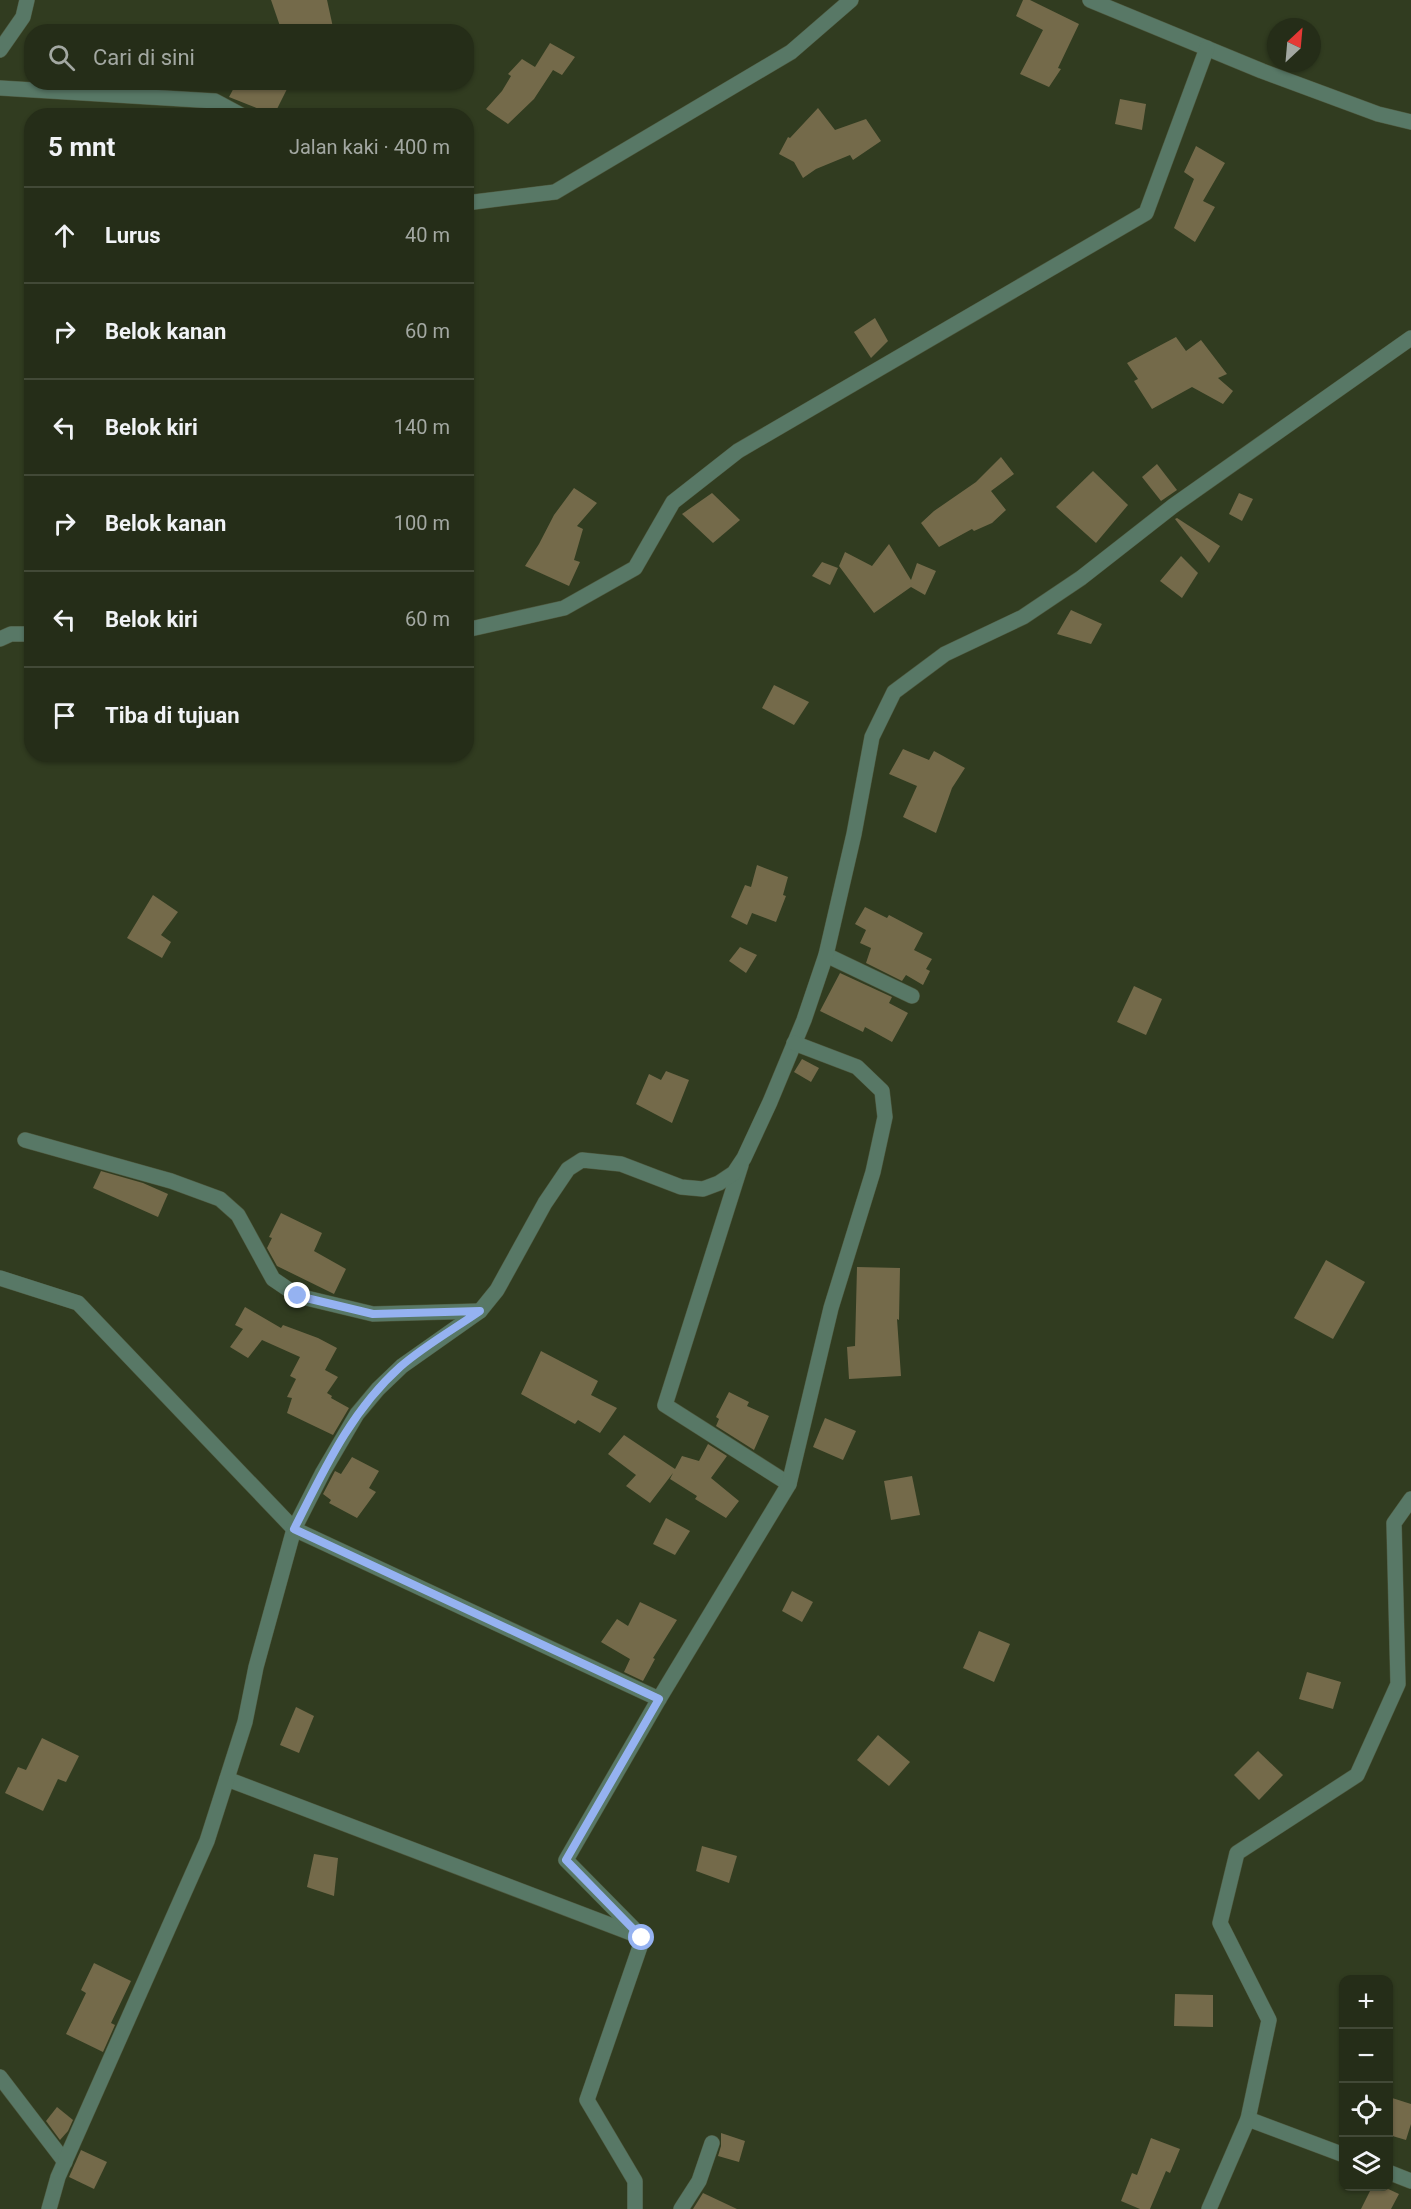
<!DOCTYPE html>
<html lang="id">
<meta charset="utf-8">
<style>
body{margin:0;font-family:Roboto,sans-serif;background:#313925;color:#f1f3f6}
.controls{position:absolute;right:18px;bottom:18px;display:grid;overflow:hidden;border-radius:12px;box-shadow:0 2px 4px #0004}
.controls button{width:54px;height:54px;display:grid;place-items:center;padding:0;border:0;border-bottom:2px solid #424937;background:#252d18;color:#f1f3f6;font:30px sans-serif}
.compass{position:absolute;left:1267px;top:18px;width:54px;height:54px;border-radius:50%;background:#252d18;box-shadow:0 2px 4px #0004;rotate:26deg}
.stop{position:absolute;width:18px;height:18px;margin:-14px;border:4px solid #95b2f1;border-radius:50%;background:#fff}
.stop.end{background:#95b2f1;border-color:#fff;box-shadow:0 2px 6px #0008}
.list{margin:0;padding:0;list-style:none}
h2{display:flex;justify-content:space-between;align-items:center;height:78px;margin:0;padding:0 24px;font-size:26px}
h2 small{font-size:20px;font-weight:400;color:#a3a8a2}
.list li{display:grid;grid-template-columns:39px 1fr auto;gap:18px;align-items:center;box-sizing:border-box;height:96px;padding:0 24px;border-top:2px solid #424937}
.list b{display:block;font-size:22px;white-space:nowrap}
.list em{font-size:20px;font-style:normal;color:#a3a8a2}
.icon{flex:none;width:33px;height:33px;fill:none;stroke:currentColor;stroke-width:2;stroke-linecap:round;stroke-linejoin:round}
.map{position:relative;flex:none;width:1411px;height:2209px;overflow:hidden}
.search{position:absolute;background:#252d18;box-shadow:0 2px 4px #0004;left:24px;top:24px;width:450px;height:66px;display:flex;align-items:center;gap:15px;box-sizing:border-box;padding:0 21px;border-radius:24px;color:#a3a8a2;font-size:22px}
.panel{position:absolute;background:#252d18;box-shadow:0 2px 4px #0004;left:24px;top:108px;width:450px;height:654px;border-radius:24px}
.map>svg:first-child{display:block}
.building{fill:#746a4a}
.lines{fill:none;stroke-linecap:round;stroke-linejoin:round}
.minor-casing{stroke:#4e583e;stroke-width:16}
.minor{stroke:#587866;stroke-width:15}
.route{stroke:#95b2f1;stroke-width:8}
</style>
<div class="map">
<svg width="1411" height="2209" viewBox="0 0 1411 2209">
<rect width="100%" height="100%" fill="#313c20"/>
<!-- building -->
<g class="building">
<path d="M271,0H327L334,32H282Z"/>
<path d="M1023,0H1030L1079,24L1058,68L1061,69L1049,87L1020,74L1043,30L1016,16Z"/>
<path d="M550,43L575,57L562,75L553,70L534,99L508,124L486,109L502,91L511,76L508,74L522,59L535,67Z"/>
<path d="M237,82H277L288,87L274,115L229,97Z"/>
<path d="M1120,99L1146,104L1142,130L1115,124Z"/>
<path d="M818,108L835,130L866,119L881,141L853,160L850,155L816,169L803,178L794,162L779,154L788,137L790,138Z"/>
<path d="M1196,146L1225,163L1203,201L1215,207L1195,242L1174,228L1194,179L1184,172Z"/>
<path d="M875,318L888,341L871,358L854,332Z"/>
<path d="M1176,337L1186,351L1201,340L1227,374L1218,378L1233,391L1223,404L1192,387L1152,409L1134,381L1138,379L1127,363Z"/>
<path d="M1001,457L1014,474L991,491L1006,510L992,523L974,531L972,529L939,547L921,523L934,511L976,482Z"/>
<path d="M1157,464L1177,490L1161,501L1142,477Z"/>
<path d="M1093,471L1128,505L1096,543L1056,507Z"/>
<path d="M574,488L597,503L577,526L583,529L574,560L580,562L569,586L525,566L539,544L554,515Z"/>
<path d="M712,493L740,520L713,543L682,514Z"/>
<path d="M1239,493L1253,499L1242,521L1229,514Z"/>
<path d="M1177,518L1220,546L1209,563L1175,519Z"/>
<path d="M889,544L911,580L917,563L936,571L925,595L911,587L874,613L839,566L845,552L872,566Z"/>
<path d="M1181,556L1198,573L1182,598L1160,581Z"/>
<path d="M822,562L838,568L830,585L812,576Z"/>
<path d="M1071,610L1102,624L1091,644L1057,634Z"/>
<path d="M774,685L809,702L794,725L762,708Z"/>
<path d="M903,749L929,760L934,751L965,768L952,788L936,833L903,817L917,786L889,774Z"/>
<path d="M757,865L788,877L783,895L786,896L776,922L752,913L747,925L731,917L745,885L751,887Z"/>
<path d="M153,895L178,912L161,935L171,942L162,958L127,938Z"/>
<path d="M865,907L887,918L889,915L923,933L914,950L932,959L926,969L930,971L923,985L906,975L902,981L866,963L871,948L860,943L866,930L855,924Z"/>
<path d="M740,947L757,955L746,973L729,961Z"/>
<path d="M840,973L892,997L889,1003L908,1013L892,1042L865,1027L863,1032L820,1011Z"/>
<path d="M1134,986L1162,999L1146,1035L1117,1022Z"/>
<path d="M802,1059L819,1068L811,1082L794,1072Z"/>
<path d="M666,1071L689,1080L672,1123L636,1104L649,1074L661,1080Z"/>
<path d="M101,1171L143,1183L168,1194L158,1217L93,1188Z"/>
<path d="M281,1213L322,1233L314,1251L346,1269L334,1294L277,1266L267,1248L272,1238L269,1237Z"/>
<path d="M1326,1260L1365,1282L1333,1339L1294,1318Z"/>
<path d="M857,1267L900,1268L899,1320L897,1319L901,1376L849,1379L847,1347L855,1346Z"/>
<path d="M245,1307L281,1328L283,1325L318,1338L337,1348L325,1370L338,1377L327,1393L332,1396L331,1398L349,1408L333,1435L287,1413L292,1398L287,1397L296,1379L290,1376L300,1357L262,1340L248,1358L230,1347L243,1329L235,1325Z"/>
<path d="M541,1351L598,1381L591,1395L617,1408L600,1433L578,1420L575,1424L521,1394Z"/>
<path d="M729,1392L749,1402L747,1406L769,1416L754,1450L716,1426L719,1419L716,1417Z"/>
<path d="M825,1418L856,1431L843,1460L813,1447Z"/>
<path d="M624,1435L675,1469L682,1456L699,1461L708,1444L727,1456L711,1478L739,1501L726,1518L695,1499L697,1496L670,1479L673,1473L650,1503L626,1486L636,1475L608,1454Z"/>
<path d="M352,1457L379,1471L369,1488L376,1492L357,1518L329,1503L331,1500L323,1494L335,1471L341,1474Z"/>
<path d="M912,1476L920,1515L891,1520L884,1481Z"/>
<path d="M666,1518L690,1531L675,1555L653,1544Z"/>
<path d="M792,1591L813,1602L802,1622L782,1611Z"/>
<path d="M640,1602L677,1620L653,1658L655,1659L643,1681L624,1672L630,1659L601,1642L617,1619L628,1626Z"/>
<path d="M979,1631L1010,1644L994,1682L963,1668Z"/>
<path d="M1307,1672L1341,1682L1333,1709L1299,1699Z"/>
<path d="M296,1707L314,1716L299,1753L280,1745Z"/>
<path d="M878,1735L910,1762L889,1786L857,1760Z"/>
<path d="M42,1738L79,1756L66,1782L58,1779L43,1811L5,1793L18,1767L26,1770Z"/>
<path d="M1258,1751L1283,1775L1259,1800L1234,1775Z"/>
<path d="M702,1846L737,1856L729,1883L696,1871Z"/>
<path d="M314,1854L338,1858L334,1896L307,1887Z"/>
<path d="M94,1963L131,1981L111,2023L115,2025L103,2052L66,2034L86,1993L81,1990Z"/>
<path d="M1175,1994L1213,1995V2027L1174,2026Z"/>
<path d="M1389,2097L1411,2104V2124L1406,2140L1389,2135Z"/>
<path d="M57,2107L73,2120L68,2131L60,2140L46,2121Z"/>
<path d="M721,2133L745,2141L739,2162L718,2156L721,2146Z"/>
<path d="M1151,2138L1180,2149L1170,2173L1166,2171L1150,2209H1140L1121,2201L1132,2173L1137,2175Z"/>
<path d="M81,2150L107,2162L94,2189L69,2177Z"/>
<path d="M1372,2187H1384L1399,2194L1391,2209H1361Z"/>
<path d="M703,2193L737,2209H693Z"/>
</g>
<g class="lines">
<!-- minor casing -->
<g class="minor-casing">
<g id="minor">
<path d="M1090,0L1262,71L1378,114L1411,122"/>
<path d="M0,50L23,17L27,0"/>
<path d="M0,88L215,101L243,116"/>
<path d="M466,203L555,192L791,52L851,0"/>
<path d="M466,630L564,608L635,568L673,502L738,451L1146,213L1207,48"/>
<path d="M0,639L11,634H32"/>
<path d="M826,955L912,996"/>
<path d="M25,1140L171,1181L220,1199L238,1215L273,1279L298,1296L373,1314L480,1311"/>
<path d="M741,1165L665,1405L789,1484"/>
<path d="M0,1278L78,1303L294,1529L659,1699"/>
<path d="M227,1779L639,1936"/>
<path d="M0,2077L65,2162"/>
<path d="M1248,2119L1269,2020L1220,1923L1237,1853L1357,1775L1398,1684L1394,1523L1411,1499"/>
<path d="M1388,2172L1411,2181"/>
<path d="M49,2209L58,2177L207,1841L245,1722L256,1667L294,1529L323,1472L357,1414L378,1389L402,1366L480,1311L497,1290L545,1203L568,1169L582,1160L621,1164L681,1187L703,1189L719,1183L734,1173L744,1158L770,1102L804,1020L826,955L854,834L872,737L894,692L945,654L1023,617L1081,578L1173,506L1411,338"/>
<path d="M635,2209V2181L587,2100L643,1938L566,1860L659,1699L789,1484L831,1308L873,1172L885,1117L882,1091L857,1067L794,1043"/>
<path d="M681,2209L699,2181L712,2143"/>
<path d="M1209,2209L1248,2119L1344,2155"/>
</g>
</g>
<!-- minor -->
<use href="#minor" class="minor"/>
</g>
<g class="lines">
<!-- route -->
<path class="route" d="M298,1296L373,1314L480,1311C454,1329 424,1346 400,1367C350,1412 324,1470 294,1529L659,1699L566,1860L642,1938"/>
</g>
</svg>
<div class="controls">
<button>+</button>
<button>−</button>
<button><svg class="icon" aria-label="locate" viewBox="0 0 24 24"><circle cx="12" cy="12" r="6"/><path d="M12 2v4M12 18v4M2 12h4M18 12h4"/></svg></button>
<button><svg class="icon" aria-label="layers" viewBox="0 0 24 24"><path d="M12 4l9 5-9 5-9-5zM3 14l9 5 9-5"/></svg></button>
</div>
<svg class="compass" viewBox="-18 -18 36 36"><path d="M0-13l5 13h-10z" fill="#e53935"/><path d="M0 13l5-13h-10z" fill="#a3a8a2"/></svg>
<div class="stop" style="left:642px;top:1938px"></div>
<div class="stop end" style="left:298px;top:1296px"></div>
<div class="search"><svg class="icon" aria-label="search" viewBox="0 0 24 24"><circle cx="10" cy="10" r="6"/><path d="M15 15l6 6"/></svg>Cari di sini</div>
<section class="panel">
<h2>5 mnt<small>Jalan kaki · 400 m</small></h2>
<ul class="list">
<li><svg class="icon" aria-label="ahead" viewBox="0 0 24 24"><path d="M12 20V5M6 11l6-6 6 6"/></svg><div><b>Lurus</b></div><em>40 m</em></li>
<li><svg class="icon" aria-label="right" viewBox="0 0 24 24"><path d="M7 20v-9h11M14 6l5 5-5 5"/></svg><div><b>Belok kanan</b></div><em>60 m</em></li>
<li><svg class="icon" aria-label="left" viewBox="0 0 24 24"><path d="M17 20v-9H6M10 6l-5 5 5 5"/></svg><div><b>Belok kiri</b></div><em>140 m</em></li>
<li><svg class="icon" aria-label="right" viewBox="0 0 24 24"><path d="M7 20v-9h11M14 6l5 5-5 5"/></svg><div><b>Belok kanan</b></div><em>100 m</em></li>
<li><svg class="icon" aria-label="left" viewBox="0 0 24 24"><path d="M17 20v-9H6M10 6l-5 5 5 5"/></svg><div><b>Belok kiri</b></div><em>60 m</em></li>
<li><svg class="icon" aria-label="arrive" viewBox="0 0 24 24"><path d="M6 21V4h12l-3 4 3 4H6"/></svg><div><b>Tiba di tujuan</b></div></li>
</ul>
</section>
</div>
